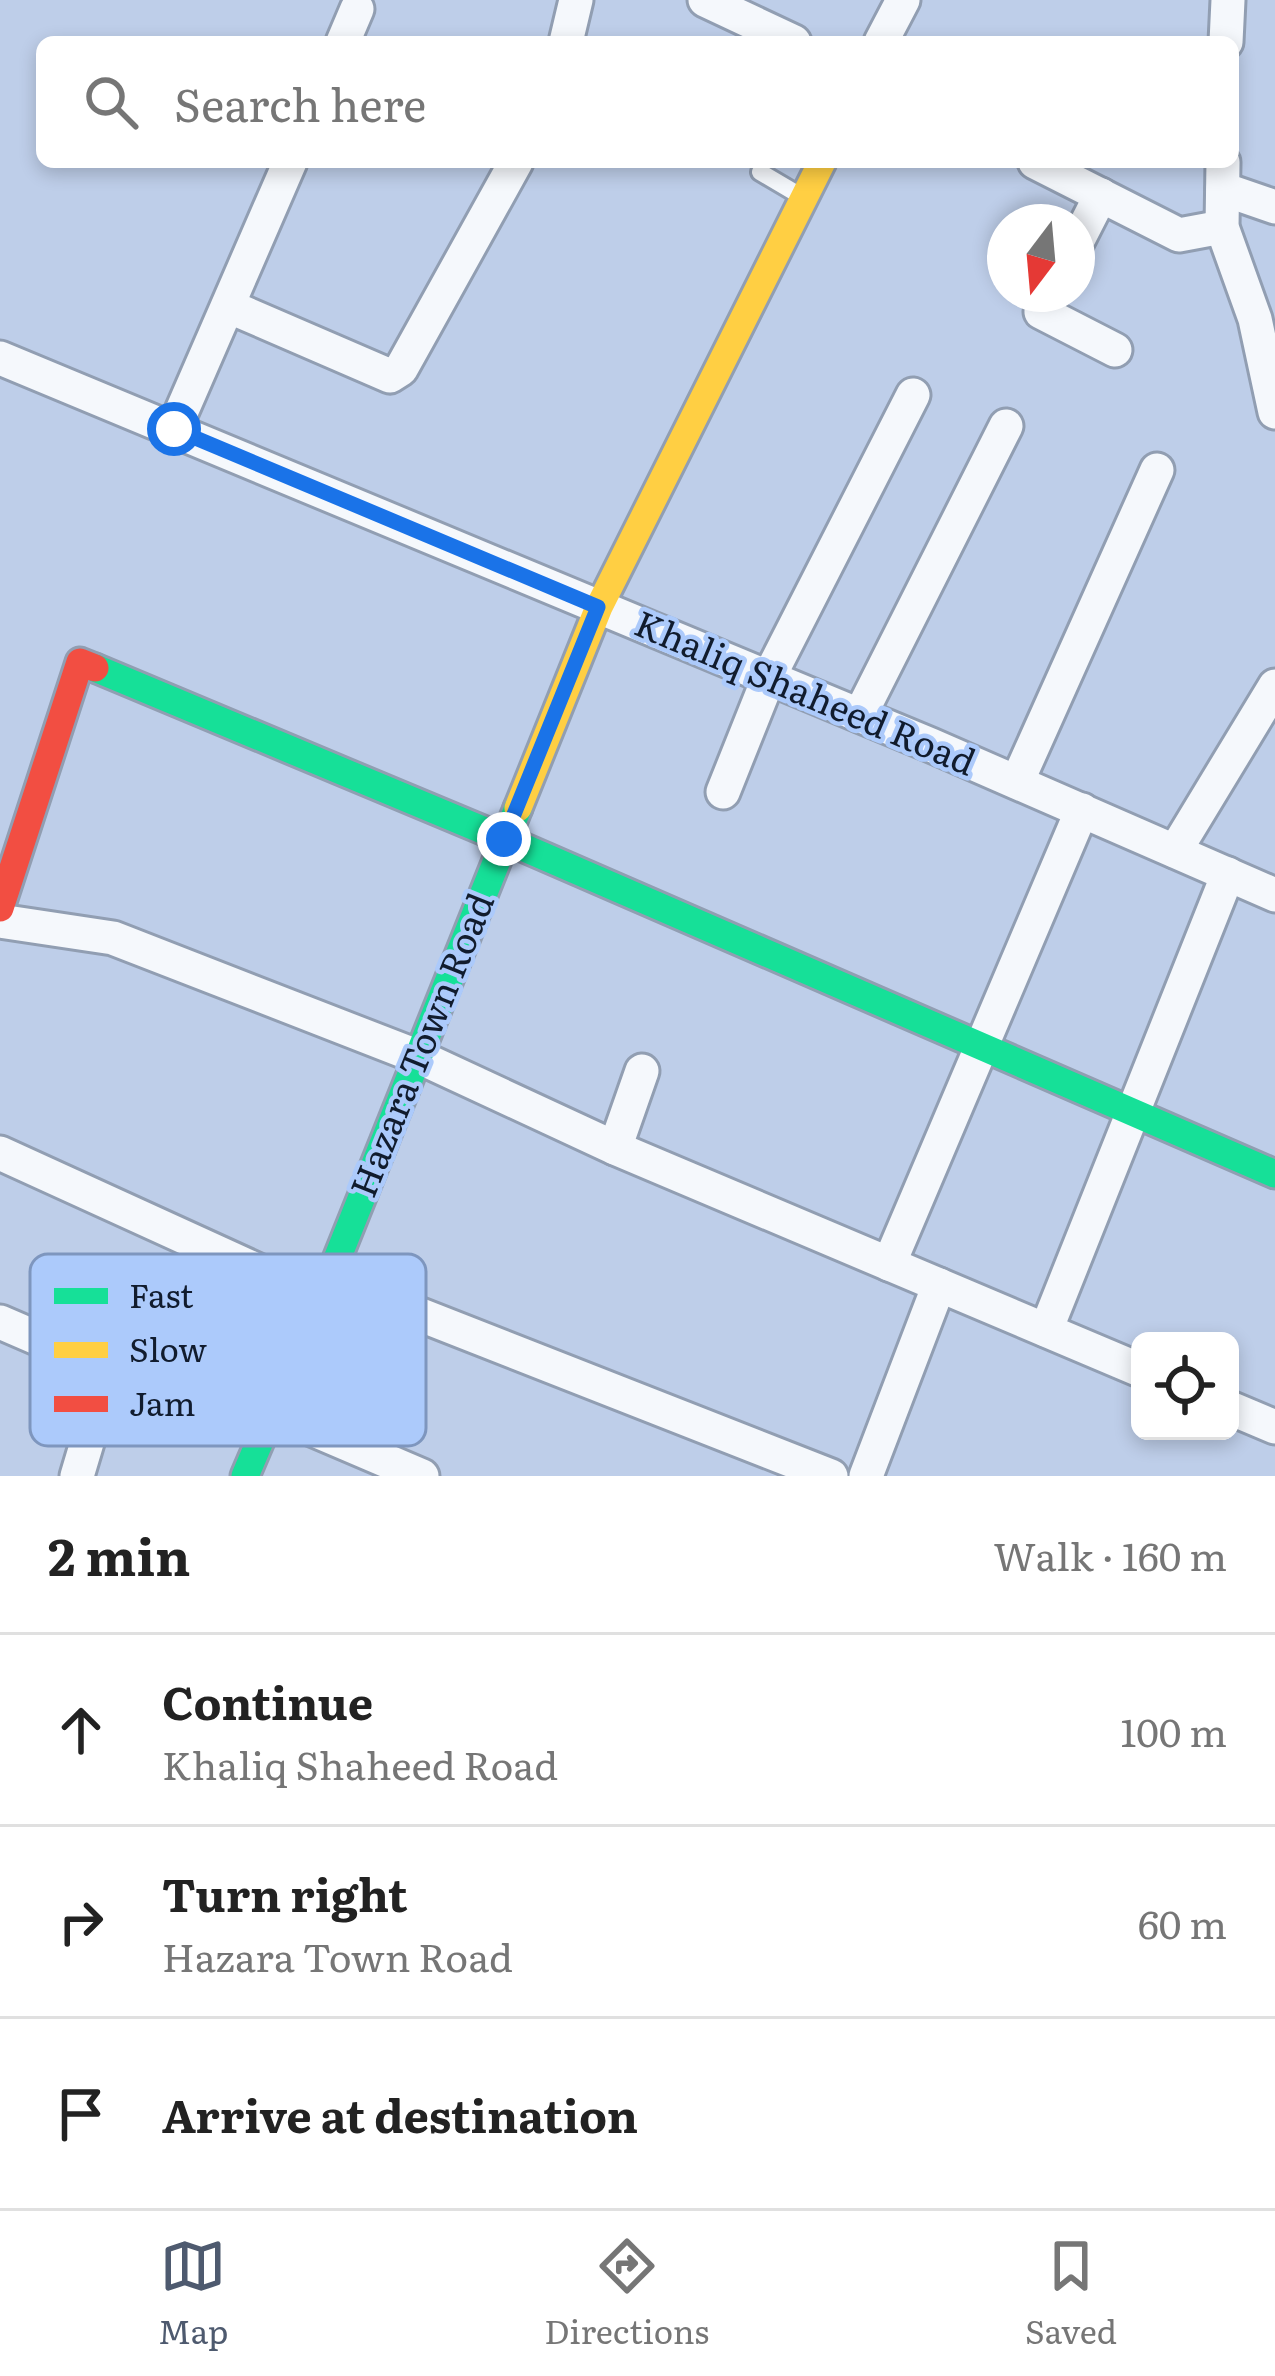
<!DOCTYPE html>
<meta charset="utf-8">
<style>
body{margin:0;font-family:Literata,serif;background:#f6f6f6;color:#222}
.controls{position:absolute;right:36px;bottom:36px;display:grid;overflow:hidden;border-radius:18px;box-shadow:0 6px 18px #0003}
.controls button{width:108px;height:108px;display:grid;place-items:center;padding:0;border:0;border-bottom:3px solid #e0e0e0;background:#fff;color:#222;font:60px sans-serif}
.compass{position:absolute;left:987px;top:204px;width:108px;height:108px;border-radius:50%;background:#fff;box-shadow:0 6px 18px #0003;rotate:196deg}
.stop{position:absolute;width:36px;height:36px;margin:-27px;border:9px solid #1a73e8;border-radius:50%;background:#fff}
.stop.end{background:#1a73e8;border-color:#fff;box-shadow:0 3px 12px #0008}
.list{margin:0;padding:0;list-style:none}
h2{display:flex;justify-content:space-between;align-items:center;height:156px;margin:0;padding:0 48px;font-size:51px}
h2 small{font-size:39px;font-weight:400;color:#767676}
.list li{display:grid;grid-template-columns:78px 1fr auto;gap:36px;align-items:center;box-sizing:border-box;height:192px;padding:0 48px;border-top:3px solid #e0e0e0}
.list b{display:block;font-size:45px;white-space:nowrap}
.list p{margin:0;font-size:39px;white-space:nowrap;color:#767676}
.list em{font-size:39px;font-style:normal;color:#767676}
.icon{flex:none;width:66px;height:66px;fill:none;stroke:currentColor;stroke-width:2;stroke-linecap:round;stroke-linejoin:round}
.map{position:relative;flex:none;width:1275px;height:1476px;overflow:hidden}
.search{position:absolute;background:#fff;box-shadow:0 6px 18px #0003;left:36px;right:36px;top:36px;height:132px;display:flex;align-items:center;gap:30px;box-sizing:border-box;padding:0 42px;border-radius:18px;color:#767676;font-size:45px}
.sheet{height:732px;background:#fff}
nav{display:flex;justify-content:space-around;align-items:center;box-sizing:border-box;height:168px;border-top:3px solid #e0e0e0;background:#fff;font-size:33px;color:#767676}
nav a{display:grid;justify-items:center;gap:6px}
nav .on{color:#4e5a6f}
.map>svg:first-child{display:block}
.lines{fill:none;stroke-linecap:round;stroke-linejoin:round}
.lane-casing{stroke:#919eb2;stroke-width:22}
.street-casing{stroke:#919eb2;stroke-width:39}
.fast-casing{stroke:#919eb2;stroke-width:33}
.slow-casing{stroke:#919eb2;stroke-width:33}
.jam-casing{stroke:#919eb2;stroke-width:33}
.lane{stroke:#f5f8fc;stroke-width:16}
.street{stroke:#f5f8fc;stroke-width:33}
.fast{stroke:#16e098;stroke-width:27}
.slow{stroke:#ffcf43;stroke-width:27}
.jam{stroke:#f24e42;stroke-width:27}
.route{stroke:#1a73e8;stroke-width:15}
.labels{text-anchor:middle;stroke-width:9;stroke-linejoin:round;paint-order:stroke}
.street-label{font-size:36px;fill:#111c2e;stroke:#accafb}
.key{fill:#accafb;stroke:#7e96be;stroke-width:3}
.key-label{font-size:33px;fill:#111c2e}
</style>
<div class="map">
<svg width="1275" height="1476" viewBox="0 0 1275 1476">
<rect width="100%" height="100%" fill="#becee9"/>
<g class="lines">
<!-- lane casing -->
<g class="lane-casing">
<path id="lane" d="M760,172L799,195"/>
</g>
<!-- street casing -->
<g class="street-casing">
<g id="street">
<path d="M705,0L794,42"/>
<path d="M343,42L357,9"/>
<path d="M566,42L576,0"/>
<path d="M881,42L903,0"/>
<path d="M1226,42L1228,0"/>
<path d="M1035,162L1179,235L1222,227"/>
<path d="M1223,162L1222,227L1255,319L1275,412"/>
<path d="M1223,189L1275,207"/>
<path d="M1077,242L1101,195"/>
<path d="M1050,294L1041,312L1115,350"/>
<path d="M228,306L390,376L401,369L516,162"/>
<path d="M0,358L931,745L1275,895"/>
<path d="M174,429L290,162"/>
<path d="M860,715L1006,426"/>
<path d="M1017,782L1157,470"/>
<path d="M723,792L769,677L913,395"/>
<path d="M1175,851L1275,686"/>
<path d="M0,921L113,938L419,1057L615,1148L1140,1370"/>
<path d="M615,1148L642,1071"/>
<path d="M0,1153L320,1299"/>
<path d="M889,1264L1082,810"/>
<path d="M329,1279L831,1476"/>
<path d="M0,1322L109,1369L270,1411L422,1476"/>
<path d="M1046,1330L1228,874"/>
<path d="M1230,1408L1275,1427"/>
<path d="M77,1476L109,1369"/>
<path d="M866,1476L939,1285"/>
</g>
</g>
<!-- fast casing -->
<g class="fast-casing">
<g id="fast">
<path d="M95,668L504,839L1275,1174"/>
<path d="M245,1476L329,1279L518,808"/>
</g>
</g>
<!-- slow casing -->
<g class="slow-casing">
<path id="slow" d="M518,808L599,607L822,162"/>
</g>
<!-- jam casing -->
<g class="jam-casing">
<path id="jam" d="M0,908L80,662L95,668"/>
</g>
<!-- lane -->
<use href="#lane" class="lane"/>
<!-- street -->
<use href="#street" class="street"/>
<!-- fast -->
<use href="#fast" class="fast"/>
<!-- slow -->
<use href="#slow" class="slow"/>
<!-- jam -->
<use href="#jam" class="jam"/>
</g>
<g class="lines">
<!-- route -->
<path class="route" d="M174,429L598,607L504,839"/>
</g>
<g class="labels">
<!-- street labels -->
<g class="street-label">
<text transform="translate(805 693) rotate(23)" y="13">Khaliq Shaheed Road</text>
<text transform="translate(422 1045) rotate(-68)" y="13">Hazara Town Road</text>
</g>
</g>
<!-- legend -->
<rect x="30" y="1254" width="396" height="192" rx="18" class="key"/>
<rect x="54" y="1288" width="54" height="16" fill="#16e098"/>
<rect x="54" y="1342" width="54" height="16" fill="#ffcf43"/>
<rect x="54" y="1396" width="54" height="16" fill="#f24e42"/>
<g class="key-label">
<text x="129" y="1308">Fast</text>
<text x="129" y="1362">Slow</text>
<text x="129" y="1416">Jam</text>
</g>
</svg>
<div class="controls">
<button><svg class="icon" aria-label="locate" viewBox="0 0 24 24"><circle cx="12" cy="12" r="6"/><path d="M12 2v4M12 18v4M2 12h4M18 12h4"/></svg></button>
</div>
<svg class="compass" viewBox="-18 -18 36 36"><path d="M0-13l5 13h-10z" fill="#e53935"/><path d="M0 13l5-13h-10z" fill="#767676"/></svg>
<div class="stop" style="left:174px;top:429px"></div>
<div class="stop end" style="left:504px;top:839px"></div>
<div class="search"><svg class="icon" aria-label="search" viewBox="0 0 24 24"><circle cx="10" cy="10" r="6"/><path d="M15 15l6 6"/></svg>Search here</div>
</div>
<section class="sheet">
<h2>2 min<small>Walk · 160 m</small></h2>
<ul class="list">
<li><svg class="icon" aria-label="ahead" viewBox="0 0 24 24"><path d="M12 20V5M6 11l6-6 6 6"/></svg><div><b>Continue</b><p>Khaliq Shaheed Road</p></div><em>100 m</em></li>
<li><svg class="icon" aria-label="right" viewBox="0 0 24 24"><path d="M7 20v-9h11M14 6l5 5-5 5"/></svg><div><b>Turn right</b><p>Hazara Town Road</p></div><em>60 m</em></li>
<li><svg class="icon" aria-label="arrive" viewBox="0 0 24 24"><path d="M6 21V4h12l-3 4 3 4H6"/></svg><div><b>Arrive at destination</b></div></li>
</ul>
</section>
<nav>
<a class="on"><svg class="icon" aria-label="map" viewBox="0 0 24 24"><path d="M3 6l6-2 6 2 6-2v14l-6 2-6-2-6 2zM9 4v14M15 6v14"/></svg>Map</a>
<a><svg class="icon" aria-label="directions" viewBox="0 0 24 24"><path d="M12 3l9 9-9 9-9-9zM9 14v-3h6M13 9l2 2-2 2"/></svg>Directions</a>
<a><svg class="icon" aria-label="saved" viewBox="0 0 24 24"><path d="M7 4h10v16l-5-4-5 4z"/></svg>Saved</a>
</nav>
